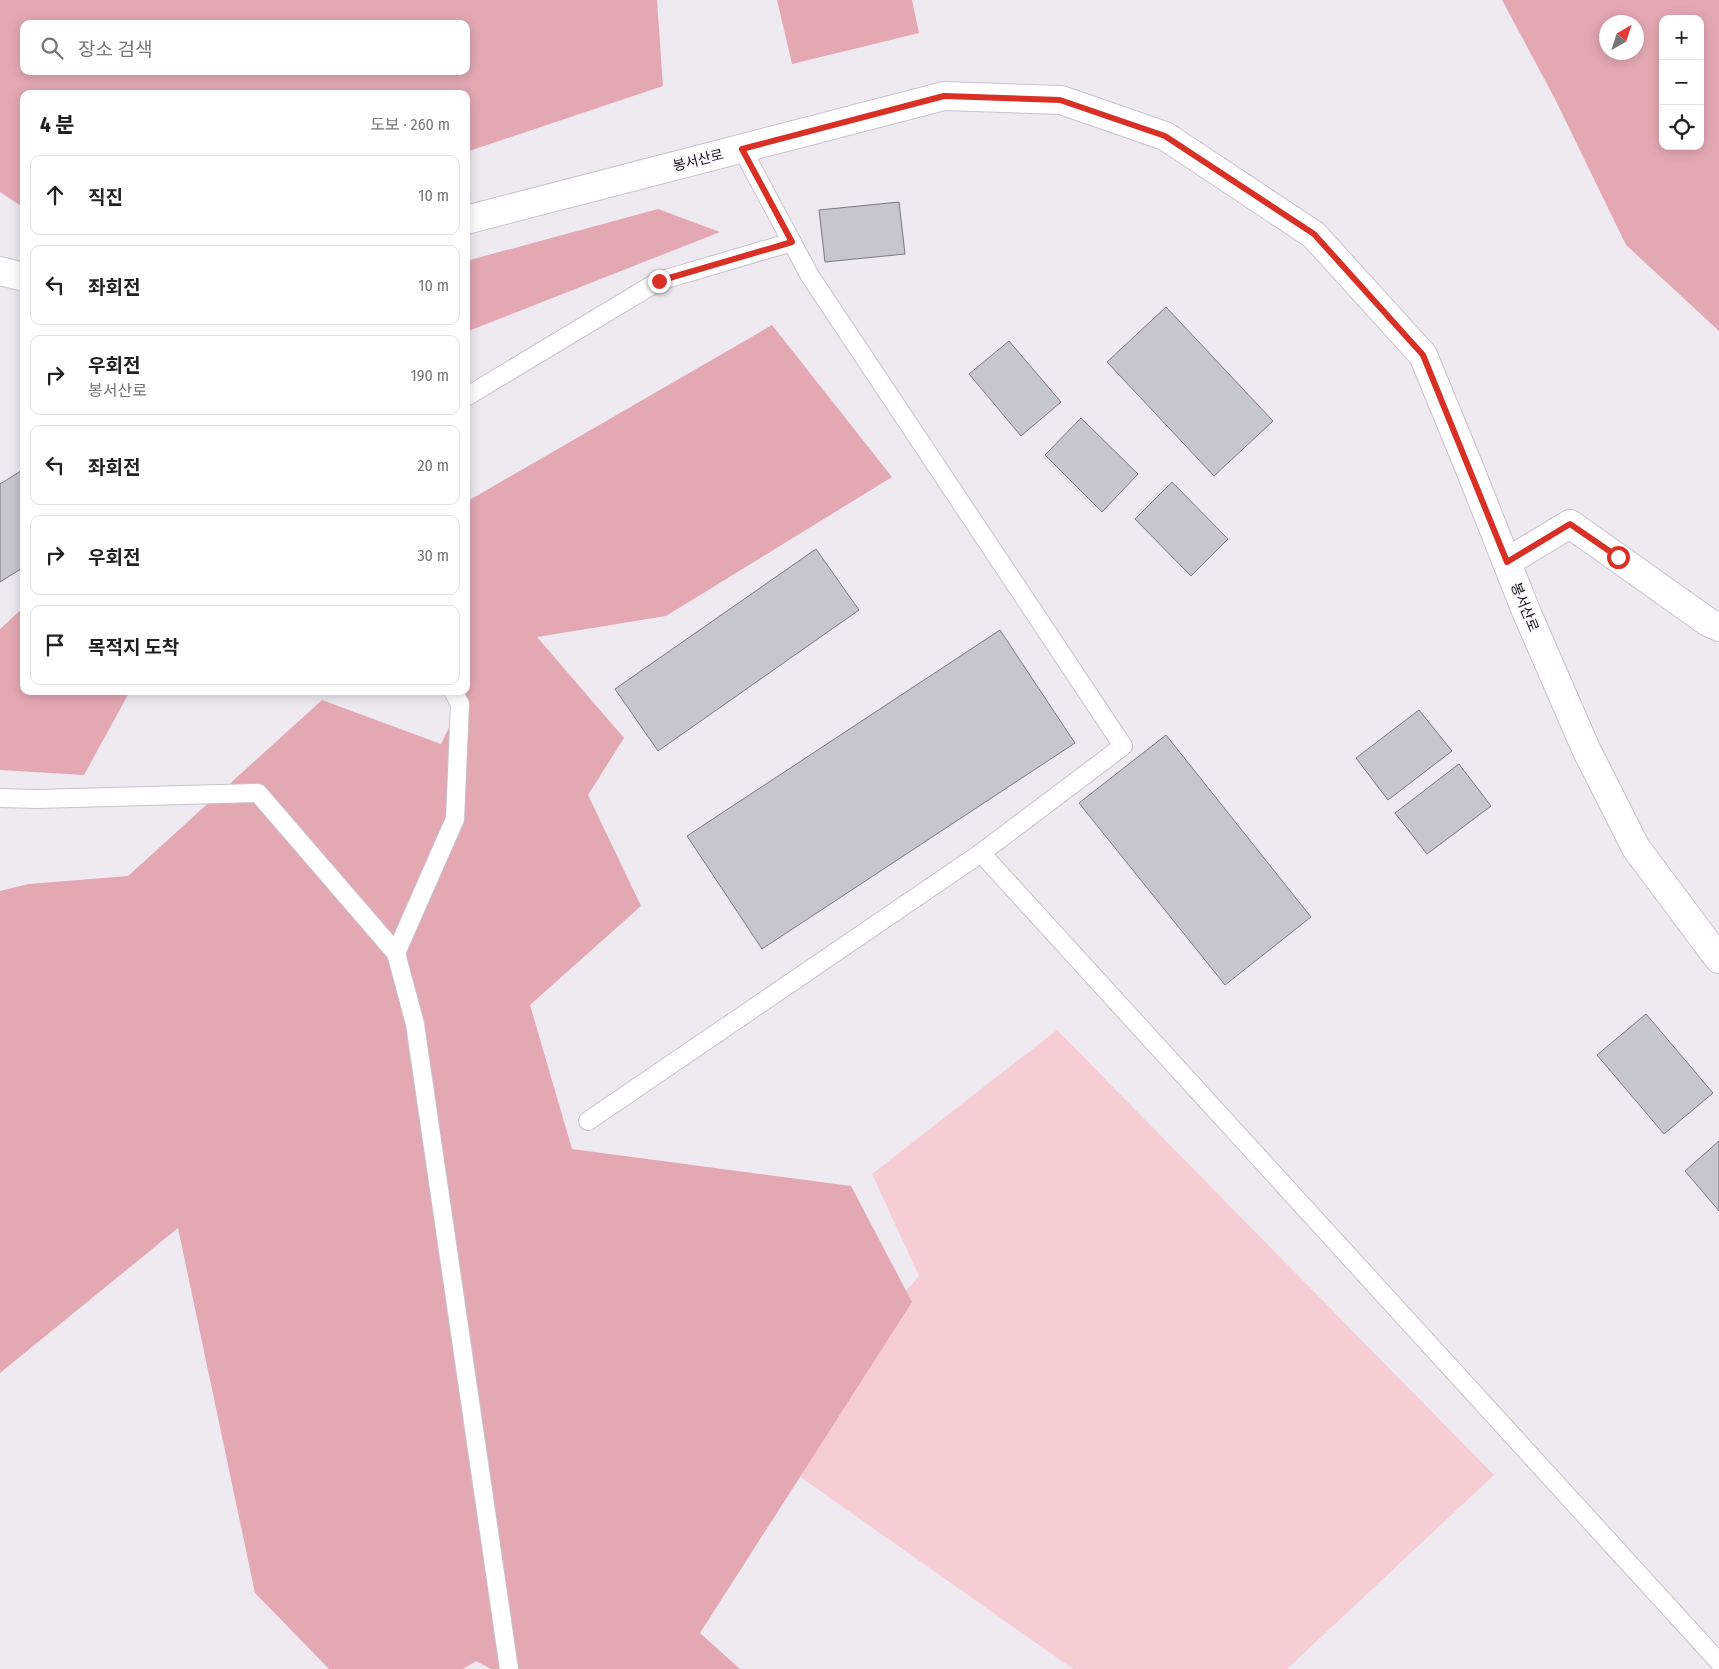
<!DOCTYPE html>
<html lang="ko">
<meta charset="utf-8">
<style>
body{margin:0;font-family:"Fira Sans Condensed","Noto Sans KR",sans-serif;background:#f2f2f2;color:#222}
.controls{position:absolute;right:15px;top:15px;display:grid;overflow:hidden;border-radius:10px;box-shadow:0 2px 12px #0003}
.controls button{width:45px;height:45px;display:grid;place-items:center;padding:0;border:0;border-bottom:1px solid #e0e0e0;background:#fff;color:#222;font:25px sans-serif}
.compass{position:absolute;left:1599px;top:15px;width:45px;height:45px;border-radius:50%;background:#fff;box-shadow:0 2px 12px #0003;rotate:39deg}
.stop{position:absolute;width:15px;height:15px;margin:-11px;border:4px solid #d93025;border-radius:50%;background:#fff}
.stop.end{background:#d93025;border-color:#fff;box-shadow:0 1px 5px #0008}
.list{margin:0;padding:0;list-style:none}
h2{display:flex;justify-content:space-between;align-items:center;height:65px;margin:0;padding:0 20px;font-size:21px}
h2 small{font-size:16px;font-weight:400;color:#767676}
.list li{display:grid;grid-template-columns:32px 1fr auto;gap:15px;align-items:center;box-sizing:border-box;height:80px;margin:0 10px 10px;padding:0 10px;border:1px solid #e0e0e0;border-radius:10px}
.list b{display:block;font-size:19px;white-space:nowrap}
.list p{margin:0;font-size:16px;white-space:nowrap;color:#767676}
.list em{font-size:16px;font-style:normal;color:#767676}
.icon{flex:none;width:28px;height:28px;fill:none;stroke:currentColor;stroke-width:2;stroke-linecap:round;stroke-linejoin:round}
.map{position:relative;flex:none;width:1719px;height:1669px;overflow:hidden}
.search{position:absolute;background:#fff;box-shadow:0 2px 12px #0003;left:20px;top:20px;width:450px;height:55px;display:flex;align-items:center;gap:12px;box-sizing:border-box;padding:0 18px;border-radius:10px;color:#767676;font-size:19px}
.panel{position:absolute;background:#fff;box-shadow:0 2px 12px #0003;left:20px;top:90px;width:450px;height:605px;border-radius:10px}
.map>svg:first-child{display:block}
.green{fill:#f7cdd4}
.forest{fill:#e4a8b3;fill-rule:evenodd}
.building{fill:#c5c6ce;stroke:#797981}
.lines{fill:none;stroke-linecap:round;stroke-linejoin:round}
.lane-casing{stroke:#c7c2ca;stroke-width:20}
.street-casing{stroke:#c7c2ca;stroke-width:30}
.secondary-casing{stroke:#c7c2ca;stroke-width:30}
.lane{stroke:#fff;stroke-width:18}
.street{stroke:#fff;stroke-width:28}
.secondary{stroke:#fff;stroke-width:28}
.route{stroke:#d93025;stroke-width:6}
.labels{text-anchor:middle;stroke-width:4;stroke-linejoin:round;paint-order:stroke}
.street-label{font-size:14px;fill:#121013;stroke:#fbf8fe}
</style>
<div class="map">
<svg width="1719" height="1669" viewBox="0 0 1719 1669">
<rect width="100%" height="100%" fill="#efeaf2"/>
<!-- green -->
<path class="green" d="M1057,1030L1494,1475L1287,1669H1073L769,1455L919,1276L872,1174Z"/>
<!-- forest -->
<g class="forest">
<path d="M0,0H657L663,86L466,152V94H24V208L0,192ZM24,24H466V71H24Z"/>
<path d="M777,0H912L919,33L792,64Z"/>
<path d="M1502,0H1719V331L1626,245L1555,99ZM1663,19H1700V146H1663ZM1606,22H1636V52H1606Z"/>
<path d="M658,209L720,232L466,332V261Z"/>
<path d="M772,325L892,477L666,616L537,637L624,738L588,795L641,906L530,1005L572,1149L851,1186L912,1302L700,1633L740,1669H491L476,1661L463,1669H329L255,1593L178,1228L0,1373V891L28,884L128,876L322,700L441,744L469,687L466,633V502Z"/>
<path d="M24,607V691H130L84,775L0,770V629Z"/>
</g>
<!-- building -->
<g class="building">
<path d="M899,202L905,254L825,262L819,210Z"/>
<path d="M1166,307L1273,421L1214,476L1107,362Z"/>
<path d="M1009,341L1061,402L1021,436L969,374Z"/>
<path d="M1081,418L1138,474L1102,512L1045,455Z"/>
<path d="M24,469V567L0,582V484Z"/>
<path d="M1172,482L1228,539L1191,576L1135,519Z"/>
<path d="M816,549L859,610L658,751L615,689Z"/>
<path d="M1000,630L1075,743L762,949L687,836Z"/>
<path d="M1419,710L1452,751L1388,800L1356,758Z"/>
<path d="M1166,735L1311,917L1225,985L1079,803Z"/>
<path d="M1459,764L1491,806L1427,854L1395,813Z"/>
<path d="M1646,1014L1713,1093L1664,1134L1597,1055Z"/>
<path d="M1719,1141V1211L1685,1171Z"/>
</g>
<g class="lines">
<!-- lane casing -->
<g class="lane-casing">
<g id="lane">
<path d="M742,149L810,276L1123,746L981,853"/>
<path d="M466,397L659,281L792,242"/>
<path d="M0,798L37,799L258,793L396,953L415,1024L509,1669"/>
<path d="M396,953L455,819L460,704L453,691"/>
<path d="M588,1121L981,853L1719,1662"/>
</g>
</g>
<!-- street casing -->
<g class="street-casing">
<path id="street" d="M1507,562L1570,524L1708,622L1719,627"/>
</g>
<!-- secondary casing -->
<g class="secondary-casing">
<g id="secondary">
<path d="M466,220L944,96L1061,100L1165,136L1314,235L1423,355L1469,467L1526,611L1586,749L1636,848L1719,959"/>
<path d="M0,271L24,277"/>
</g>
</g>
<!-- lane -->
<use href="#lane" class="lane"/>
<!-- street -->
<use href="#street" class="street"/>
<!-- secondary -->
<use href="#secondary" class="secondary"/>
</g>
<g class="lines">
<!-- route -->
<path class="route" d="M659,281L792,242L742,149L944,96L1060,100L1165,136L1314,234L1423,355L1507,562L1570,524L1618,557"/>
</g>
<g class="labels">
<!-- street labels -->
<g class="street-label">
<text transform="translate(698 160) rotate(-14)" y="5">봉서산로</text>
<text transform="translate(1525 607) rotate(68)" y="5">봉서산로</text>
</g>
</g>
</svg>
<div class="controls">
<button>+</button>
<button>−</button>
<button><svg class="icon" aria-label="locate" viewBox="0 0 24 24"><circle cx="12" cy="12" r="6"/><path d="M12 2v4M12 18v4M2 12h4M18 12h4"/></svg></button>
</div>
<svg class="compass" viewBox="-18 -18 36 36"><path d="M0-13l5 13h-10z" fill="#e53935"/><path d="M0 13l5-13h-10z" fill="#767676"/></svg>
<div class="stop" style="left:1618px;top:557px"></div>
<div class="stop end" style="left:659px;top:281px"></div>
<div class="search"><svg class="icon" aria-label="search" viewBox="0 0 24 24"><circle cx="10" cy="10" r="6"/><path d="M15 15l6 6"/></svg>장소 검색</div>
<section class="panel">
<h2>4 분<small>도보 · 260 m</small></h2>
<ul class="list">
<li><svg class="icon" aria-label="ahead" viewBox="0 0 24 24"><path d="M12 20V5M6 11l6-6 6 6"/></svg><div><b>직진</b></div><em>10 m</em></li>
<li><svg class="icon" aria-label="left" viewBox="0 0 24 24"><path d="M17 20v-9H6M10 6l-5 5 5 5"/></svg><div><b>좌회전</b></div><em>10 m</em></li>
<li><svg class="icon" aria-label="right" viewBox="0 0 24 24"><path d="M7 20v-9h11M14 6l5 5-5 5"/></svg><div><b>우회전</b><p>봉서산로</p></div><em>190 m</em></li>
<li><svg class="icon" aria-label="left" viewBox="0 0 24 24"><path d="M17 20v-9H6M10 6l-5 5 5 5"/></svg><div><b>좌회전</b></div><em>20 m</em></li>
<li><svg class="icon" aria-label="right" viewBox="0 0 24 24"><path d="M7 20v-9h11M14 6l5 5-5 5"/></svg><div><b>우회전</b></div><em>30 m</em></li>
<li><svg class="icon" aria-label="arrive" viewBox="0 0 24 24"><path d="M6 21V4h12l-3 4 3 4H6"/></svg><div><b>목적지 도착</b></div></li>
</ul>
</section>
</div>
